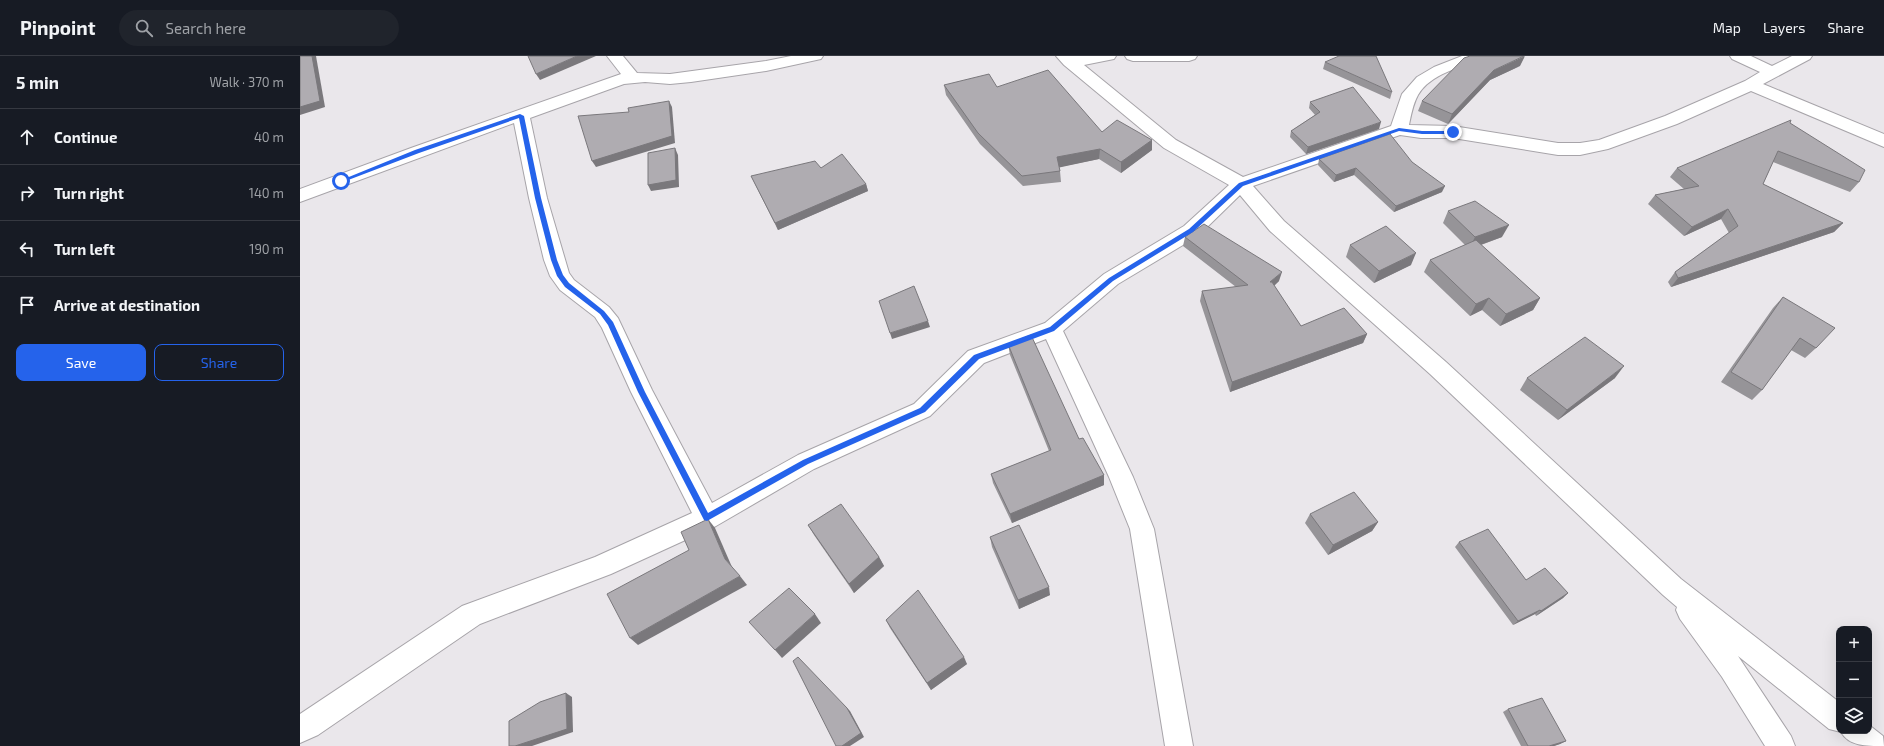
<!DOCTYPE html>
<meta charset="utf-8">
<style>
body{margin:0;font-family:"Exo 2",sans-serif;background:#20242c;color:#f1f3f6}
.controls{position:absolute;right:12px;bottom:12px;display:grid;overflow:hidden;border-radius:8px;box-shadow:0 4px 16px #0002}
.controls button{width:36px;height:36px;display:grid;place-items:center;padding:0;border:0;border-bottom:1px solid #363941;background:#171b24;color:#f1f3f6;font:20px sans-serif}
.stop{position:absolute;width:12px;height:12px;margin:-9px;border:3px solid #2563eb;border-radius:50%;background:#fff}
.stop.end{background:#2563eb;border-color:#fff;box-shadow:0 1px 4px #0008}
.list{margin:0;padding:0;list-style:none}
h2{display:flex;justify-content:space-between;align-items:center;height:52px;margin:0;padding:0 16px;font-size:17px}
h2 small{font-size:13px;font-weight:400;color:#9ea1a6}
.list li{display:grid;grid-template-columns:26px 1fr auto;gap:12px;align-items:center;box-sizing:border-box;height:56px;padding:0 16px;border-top:1px solid #363941}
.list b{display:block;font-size:15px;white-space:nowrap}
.list em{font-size:13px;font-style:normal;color:#9ea1a6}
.actions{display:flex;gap:8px;padding:12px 16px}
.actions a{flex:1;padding:9px 0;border:1px solid #2563eb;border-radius:8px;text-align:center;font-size:14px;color:#2563eb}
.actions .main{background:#2563eb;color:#fff}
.icon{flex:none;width:22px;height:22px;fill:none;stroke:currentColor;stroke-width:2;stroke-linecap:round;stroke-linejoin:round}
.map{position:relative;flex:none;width:1584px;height:690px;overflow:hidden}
header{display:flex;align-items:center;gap:24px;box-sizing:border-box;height:56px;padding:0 20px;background:#171b24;border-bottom:1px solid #363941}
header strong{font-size:19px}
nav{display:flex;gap:22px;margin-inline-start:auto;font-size:14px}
.search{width:280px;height:36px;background:#20242c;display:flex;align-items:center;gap:10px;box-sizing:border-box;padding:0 14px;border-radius:22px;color:#9ea1a6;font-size:15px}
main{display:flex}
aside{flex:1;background:#171b24}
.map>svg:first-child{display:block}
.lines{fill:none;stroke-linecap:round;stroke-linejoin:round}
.minor-casing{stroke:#a7a4a9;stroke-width:2}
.minor{fill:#fff;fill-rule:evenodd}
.wall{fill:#969498}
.shaded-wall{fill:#7a787c}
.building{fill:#afacb1;stroke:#7a787c}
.route{fill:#2563eb}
</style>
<header>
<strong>Pinpoint</strong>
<div class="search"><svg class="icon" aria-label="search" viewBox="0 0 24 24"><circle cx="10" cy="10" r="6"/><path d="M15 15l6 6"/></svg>Search here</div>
<nav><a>Map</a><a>Layers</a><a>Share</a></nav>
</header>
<main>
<aside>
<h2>5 min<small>Walk · 370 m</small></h2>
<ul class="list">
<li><svg class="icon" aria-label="ahead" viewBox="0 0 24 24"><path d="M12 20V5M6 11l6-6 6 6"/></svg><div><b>Continue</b></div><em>40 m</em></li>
<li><svg class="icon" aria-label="right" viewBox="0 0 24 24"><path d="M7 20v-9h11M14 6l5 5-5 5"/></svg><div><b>Turn right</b></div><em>140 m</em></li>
<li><svg class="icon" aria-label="left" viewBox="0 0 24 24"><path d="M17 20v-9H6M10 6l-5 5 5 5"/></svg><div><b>Turn left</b></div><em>190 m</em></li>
<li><svg class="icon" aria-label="arrive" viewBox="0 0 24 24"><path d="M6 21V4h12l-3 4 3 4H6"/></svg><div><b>Arrive at destination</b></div></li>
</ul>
<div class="actions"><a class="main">Save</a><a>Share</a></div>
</aside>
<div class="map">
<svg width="1584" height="690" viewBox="0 0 1584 690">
<rect width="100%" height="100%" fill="#eae7eb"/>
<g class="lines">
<!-- minor casing -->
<g class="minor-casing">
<g id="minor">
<path d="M307,0H323L337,17L370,18L466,5L491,0H523L521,3L466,15L391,26L370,28L345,26L324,28L230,62L247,142L269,217L274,224L309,251L318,262L352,334L412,447L498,399L614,348L668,295L745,267L804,218L884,170L929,129L864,92L764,9L756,0H816L814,3L784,9L876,84L943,121L1091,70L1102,38L1117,21L1134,11L1162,0H1184L1182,3C1161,11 1130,18 1118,39C1113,48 1111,59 1109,69L1153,70L1258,87H1280L1299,84L1365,60L1445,25L1460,16L1432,3L1430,0H1451L1472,10L1492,0H1512L1510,3L1463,28L1584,78V91L1451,35L1377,68L1308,93L1280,99H1258L1153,82H1121L1100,79L953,130L984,165L1146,306L1381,523L1539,646V675H1569V669L1583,680L1584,690C1565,690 1549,690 1541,676L1529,673L1438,600L1491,680L1495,690H1465L1422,621L1380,563L1376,554L1377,551L1363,539L1130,318L970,175L940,139L898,180L818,228L763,275L833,421L854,473L893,690H865L830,473L809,421L746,283L684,307L630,360L514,413L416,470L311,518L180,568L18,679L0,687V658L162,550L295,501L392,457L331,336L302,272L295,261L260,234L250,220L244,204L229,142L214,67L0,146V133L111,92L321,18Z"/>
<path d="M825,0H897L895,3L889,5H833L827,3Z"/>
</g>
</g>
<!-- minor -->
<use href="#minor" class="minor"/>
</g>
<!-- wall -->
<g class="wall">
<path d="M1025,6L1092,36L1090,43L1023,13Z"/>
<path d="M1220,10L1190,24L1148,68L1118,55L1122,45Z"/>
<path d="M644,29L697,31L802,76L852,84V94L821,117L799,103L759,111L760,115L761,126L723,130L680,88L646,39Z"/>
<path d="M1010,46L1079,73L1006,98L990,81L991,75L1015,59L1009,52Z"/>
<path d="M1490,67L1559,126L1550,136L1473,106L1463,128L1543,167L1534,176L1371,231L1368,226L1375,216L1429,177L1421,163L1384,180L1348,148L1355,139L1384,133L1370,121L1377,112Z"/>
<path d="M1019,103L1112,106L1142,136L1094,156L1054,119L1034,126L1018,109Z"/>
<path d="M521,112L566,128L568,135L478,174L451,120Z"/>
<path d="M1148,155L1202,181L1181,189L1240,242L1233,254L1200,270L1182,254L1170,260L1124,216L1130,204L1165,189L1143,167Z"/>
<path d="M885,181L979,225L974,230L1001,270L1067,278L1063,287L930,336L900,245L902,235L936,231L883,190Z"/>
<path d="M1050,189L1111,209L1074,227L1046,201Z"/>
<path d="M1483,241L1516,292L1505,302L1491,294L1462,334L1452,344L1421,326L1473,252Z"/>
<path d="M708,288L779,383L804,419V429L712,467L693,427L691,418L749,395L710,299Z"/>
<path d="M1227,322H1315L1258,364L1220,334Z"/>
<path d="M1010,458L1078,466L1072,475L1028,499L1005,467Z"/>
<path d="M508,469L579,501L584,510L554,537L514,479Z"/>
<path d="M690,481L750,539L719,553L692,491Z"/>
<path d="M1159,486L1226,524L1268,537L1263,542L1236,560L1235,558L1213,569L1155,491Z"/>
<path d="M586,564L667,608L631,634L590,572Z"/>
<path d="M1208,653L1266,685L1260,688L1254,690H1221L1203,656Z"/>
</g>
<!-- shaded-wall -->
<g class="shaded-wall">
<path d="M12,0H16L25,51L0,59V51Z"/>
<path d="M277,0H296L240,24L236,18Z"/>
<path d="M1225,0L1220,10L1190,24L1148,68L1152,58L1194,14Z"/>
<path d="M369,45L372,51L375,87L296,111L292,105Z"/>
<path d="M1081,66L1079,73L1006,98L1008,91Z"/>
<path d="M852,84V94L821,117V106Z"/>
<path d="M375,92L378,99L379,131L351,135L348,129Z"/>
<path d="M800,93L799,103L757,112V101Z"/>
<path d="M1056,112L1054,119L1034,126L1036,119Z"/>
<path d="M566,128L568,135L478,174L475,167Z"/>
<path d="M1145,130L1142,136L1094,156L1096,150Z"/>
<path d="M1428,153L1421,163L1384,180L1392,171Z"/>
<path d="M1543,167L1534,176L1371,231L1378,222Z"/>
<path d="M1209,169L1202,181L1169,193L1175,181Z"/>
<path d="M1116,197L1111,209L1074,227L1079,215Z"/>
<path d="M982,216L979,225L967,236L970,226Z"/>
<path d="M1189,242L1182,254L1170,260L1176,248Z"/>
<path d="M1240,242L1233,254L1200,270L1206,258Z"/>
<path d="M628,265L630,271L592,283L590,277Z"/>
<path d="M1067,278L1063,287L930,336L932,326Z"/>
<path d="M1324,310L1315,322L1258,364L1267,354Z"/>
<path d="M804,419V429L712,467L710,458Z"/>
<path d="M408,463L415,472L432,511L425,503Z"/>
<path d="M1078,466L1072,475L1028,499L1033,489Z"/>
<path d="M579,501L584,510L554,537L549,528Z"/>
<path d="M440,520L447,529L338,589L330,582Z"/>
<path d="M749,531L750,539L719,553L718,544Z"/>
<path d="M1268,537L1263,542L1236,560L1241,555Z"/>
<path d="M1240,554L1235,558L1213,569L1218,565Z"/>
<path d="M515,558L521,567L482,602L475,594Z"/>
<path d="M664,601L667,608L631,634L627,627Z"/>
<path d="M266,637L272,641L273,676L232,690H215Z"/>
<path d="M547,652L550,655L564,681L550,690H542Z"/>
<path d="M1266,685L1260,688L1254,690H1249Z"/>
</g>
<!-- building -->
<g class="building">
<path d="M0,0H12L20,45L0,51Z"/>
<path d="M228,0H277L236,18Z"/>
<path d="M1039,0H1076L1092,36L1025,6Z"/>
<path d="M1170,0H1224L1194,14L1152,58L1122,45L1164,2Z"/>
<path d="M748,14L802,76L817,64L852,84L821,106L800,93L757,101L760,115L722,120L678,77L644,29L689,18L697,31Z"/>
<path d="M1053,31L1081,66L1008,91L991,75L1020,56L1010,46Z"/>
<path d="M369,45L372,80L292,105L278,60L329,56L328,52Z"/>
<path d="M1491,64L1490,67L1565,114L1559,126L1478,95L1463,128L1543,167L1378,222L1375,216L1438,170L1428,153L1392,171L1355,139L1399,130L1377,112Z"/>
<path d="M1090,78L1112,106L1145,130L1096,150L1056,112L1036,119L1019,103Z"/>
<path d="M375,92L376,124L348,129V97Z"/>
<path d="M542,98L566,128L475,167L451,120L515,105L521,112Z"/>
<path d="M1175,145L1209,169L1175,181L1148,155Z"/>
<path d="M904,168L982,216L970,226H972L1001,270L1044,252L1067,278L932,326L902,235L948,229L885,181Z"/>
<path d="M1086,170L1116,197L1079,215L1050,189Z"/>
<path d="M1176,184L1240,242L1206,258L1189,242L1176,248L1130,204Z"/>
<path d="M614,230L628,265L590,277L579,245Z"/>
<path d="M1483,241L1535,272L1516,292L1500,282L1462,334L1431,316Z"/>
<path d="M731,279L779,383L783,382L804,419L710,458L691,418L751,394L708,288Z"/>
<path d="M1285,281L1324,310L1267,354L1227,322Z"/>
<path d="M1054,436L1078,466L1033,489L1010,458Z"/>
<path d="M541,448L579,501L549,528L508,469Z"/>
<path d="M408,463L425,503L440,520L330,582L307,538L389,494L381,476Z"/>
<path d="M719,469L749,531L718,544L690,481Z"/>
<path d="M1188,473L1226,524L1245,512L1268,537L1241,555L1240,554L1218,565L1159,486Z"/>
<path d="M489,532L515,558L475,594L449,566Z"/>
<path d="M618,534L664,601L627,627L586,564Z"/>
<path d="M498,601L547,652L561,677L542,690H536L493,605Z"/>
<path d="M266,637L267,673L215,690H209V665L240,646Z"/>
<path d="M1242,642L1266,685L1249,690H1228L1208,653Z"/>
</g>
<!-- route -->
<path class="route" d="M220,58L224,60L241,142L257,204L263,219L269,227L304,255L313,266L345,336L408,457L503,404L620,352L674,299L750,271L809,222L889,173L939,127L1099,72L1122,75H1153L1156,76L1153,78H1122L1099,75L943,130L893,176L813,225L754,275L679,303L625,356L508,408L407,465L404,464L338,336L308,269L300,258L265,231L257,220L251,204L235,142L219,62L119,97L43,126L39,125L115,94Z"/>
</svg>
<div class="controls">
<button>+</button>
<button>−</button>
<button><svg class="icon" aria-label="layers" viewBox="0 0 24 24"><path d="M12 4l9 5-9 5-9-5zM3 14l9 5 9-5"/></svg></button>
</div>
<div class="stop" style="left:41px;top:125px"></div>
<div class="stop end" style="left:1153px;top:76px"></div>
</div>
</main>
